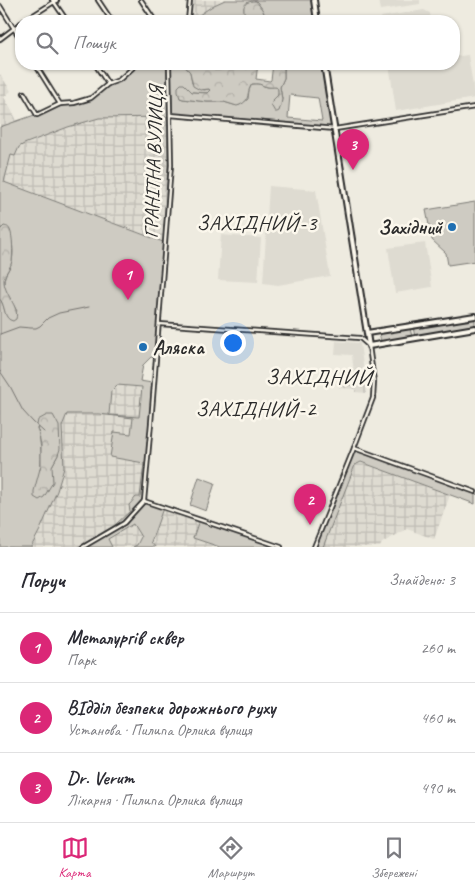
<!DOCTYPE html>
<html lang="uk">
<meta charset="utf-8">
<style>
body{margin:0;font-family:Caveat,sans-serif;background:#f7f7f7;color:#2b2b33}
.you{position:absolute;left:232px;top:342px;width:18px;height:18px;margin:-12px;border:4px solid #fff;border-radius:50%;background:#1a73e8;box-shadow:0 0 0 8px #1a73e833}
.badge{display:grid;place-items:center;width:32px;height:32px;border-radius:50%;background:#db2777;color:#fff;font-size:16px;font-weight:700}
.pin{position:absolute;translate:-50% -41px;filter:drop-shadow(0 1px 2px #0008)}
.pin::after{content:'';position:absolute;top:26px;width:18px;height:15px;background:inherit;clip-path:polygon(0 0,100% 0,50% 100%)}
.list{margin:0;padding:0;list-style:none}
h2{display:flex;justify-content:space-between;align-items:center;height:65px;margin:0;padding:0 20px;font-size:21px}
h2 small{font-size:16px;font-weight:400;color:#7c7c81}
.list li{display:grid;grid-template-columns:32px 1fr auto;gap:15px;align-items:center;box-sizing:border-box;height:70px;padding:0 20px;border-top:1px solid #e1e1e2}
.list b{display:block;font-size:19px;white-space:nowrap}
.list p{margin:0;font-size:16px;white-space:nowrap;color:#7c7c81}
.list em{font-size:16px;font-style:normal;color:#7c7c81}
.icon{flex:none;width:28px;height:28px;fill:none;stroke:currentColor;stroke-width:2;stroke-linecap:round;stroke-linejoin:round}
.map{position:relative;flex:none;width:475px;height:547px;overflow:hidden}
.search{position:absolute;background:#fff;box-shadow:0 1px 4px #0004;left:15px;right:15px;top:15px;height:55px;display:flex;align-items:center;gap:12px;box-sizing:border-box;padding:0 18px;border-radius:20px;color:#7c7c81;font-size:19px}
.sheet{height:275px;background:#fff}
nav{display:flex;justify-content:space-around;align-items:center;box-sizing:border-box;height:70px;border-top:1px solid #e1e1e2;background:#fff;font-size:14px;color:#7c7c81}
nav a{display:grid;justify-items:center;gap:2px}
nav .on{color:#db2777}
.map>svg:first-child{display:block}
.built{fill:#dedbd1}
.industrial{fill:url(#industrial-grid)}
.green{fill:#cecbc2;stroke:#7c7b76;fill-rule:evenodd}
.forest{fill:url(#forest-crowns);stroke:#7c7b76}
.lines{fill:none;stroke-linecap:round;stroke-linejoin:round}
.stream{stroke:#74726e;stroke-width:1}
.minor-casing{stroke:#2b2b2b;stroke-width:6}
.tertiary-casing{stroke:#2b2b2b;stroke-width:8}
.secondary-casing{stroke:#2b2b2b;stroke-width:8}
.minor{stroke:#fbf7ec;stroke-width:2.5}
.tertiary{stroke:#fbf7ec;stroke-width:4}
.secondary{stroke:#fbf7ec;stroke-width:4}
.poi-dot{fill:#1f6fb2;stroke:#fbf7ec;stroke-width:2}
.labels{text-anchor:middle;stroke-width:5;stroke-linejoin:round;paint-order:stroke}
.street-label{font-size:20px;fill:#2b2b2b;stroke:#fbf7ec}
.poi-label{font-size:20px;font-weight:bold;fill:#2b2b2b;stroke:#fbf7ec;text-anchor:end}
.neighbourhood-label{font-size:21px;letter-spacing:1px;fill:#2b2b2b;stroke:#fbf7ec}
.quarter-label{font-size:22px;letter-spacing:1px;fill:#2b2b2b;stroke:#fbf7ec}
</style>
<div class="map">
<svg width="475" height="547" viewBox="0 0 475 547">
<defs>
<pattern id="industrial-grid" width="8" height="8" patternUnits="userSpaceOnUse" patternTransform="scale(1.25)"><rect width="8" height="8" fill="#dedbd1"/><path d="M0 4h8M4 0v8" fill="none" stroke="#bfbcb4"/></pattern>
<pattern id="forest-crowns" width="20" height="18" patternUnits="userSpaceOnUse" patternTransform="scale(1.25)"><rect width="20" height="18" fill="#cecbc2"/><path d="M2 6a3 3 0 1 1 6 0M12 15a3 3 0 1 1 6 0" fill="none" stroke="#b1aea7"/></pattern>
</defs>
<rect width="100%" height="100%" fill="#eeebe0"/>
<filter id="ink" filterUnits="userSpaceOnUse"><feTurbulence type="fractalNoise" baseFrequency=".02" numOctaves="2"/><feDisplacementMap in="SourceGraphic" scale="10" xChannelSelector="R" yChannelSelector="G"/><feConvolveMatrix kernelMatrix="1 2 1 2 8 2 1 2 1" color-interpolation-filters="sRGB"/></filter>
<g filter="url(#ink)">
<!-- built -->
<g class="built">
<path d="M378,0H420V4L380,10Z"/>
<path d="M424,10L430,13L431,21H382L381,17Z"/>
<path d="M468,55L475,98L396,111L389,64H454V57Z"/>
<path d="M269,186L316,190L330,276L278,285L263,283Z"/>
<path d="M221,235L261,238L258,282L218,280Z"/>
<path d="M425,243L432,287L395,293L388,248Z"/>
<path d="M336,341L360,343L364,372L354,374L352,355L335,354Z"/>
</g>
<!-- industrial -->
<g class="industrial">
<path d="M192,0H225L214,5L193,19L191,17Z"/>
<path d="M0,74L11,91L4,97L18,122L0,127Z"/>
<path d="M167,117L168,165L163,242L4,182L11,155L15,156L19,147L24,144L68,127L99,118Z"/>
<path d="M364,372L367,393L355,392V389L339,388V377L348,378L350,376V374Z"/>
<path d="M117,385L142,387L140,417L112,415L134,418L131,434L144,463L140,497L130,511L115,525L78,547H31L40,530L57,491L64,468L62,426L67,414L109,415L111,391Z"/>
<path d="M361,462L450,495L434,539L407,529L382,543L380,547H323L355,464Z"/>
<path d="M163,508L199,520L193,538L220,547H155L151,542Z"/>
<path d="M133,524L141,537L137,545L133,547H112L107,539Z"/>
</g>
<!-- green -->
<g class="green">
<path d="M225,0H312L315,21H265C266,14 261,7 256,1H252L244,7C244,11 246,17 244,21H190L191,17L193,19L214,5Z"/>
<path d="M137,64H169L171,165L144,501L163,508L151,542L155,547H133L137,545L141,537L133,524L108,539L112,547H78L115,525L130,511L129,505L136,497H140L144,463L110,457L114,432L131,434L133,418L99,414H67L62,426L64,468L57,491L40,530L31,547H0V299C5,306 4,315 10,320L17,311C12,302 4,292 4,282C4,275 9,270 11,264C15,254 12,239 9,229L1,228L0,230V127L46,111L60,104L74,103L90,98L108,84L119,80ZM167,117L168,165L163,242L4,182L11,155L15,156L19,147L24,144L68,127L99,118ZM151,357L154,358L152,383L140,381L143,365ZM117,385L142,387L139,417L109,415L111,391ZM37,428L58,455L52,466L39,477C42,460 42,445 37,428Z"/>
<path d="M171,64H183L190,72L192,82L204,90L209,89L210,90L207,93L192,92L184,84L180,98L183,99L207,102H224L234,105H240L248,99L249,90L252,84C262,83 261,86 268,87C271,88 273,86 276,87C279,89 278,92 278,95L273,100L281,105L282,99L280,87L284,78V64H322L333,128L172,114ZM290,95L318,98L322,121L288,118Z"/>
<path d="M475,202V261L448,265L446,253L432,240L426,210Z"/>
<path d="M475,317V327L415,337L413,327Z"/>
<path d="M410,328L412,337L381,342L379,333Z"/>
<path d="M355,450L475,493V504L361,462L355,465L323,547H315Z"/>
<path d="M199,477L215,483L206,511L190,505Z"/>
<path d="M199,520L277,547H220L193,538Z"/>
</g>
<!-- forest -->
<g class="forest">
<path d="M252,1H256C261,7 266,14 265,21H244C247,13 238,4 252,1Z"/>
<path d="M183,64H210L211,67L214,70C221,70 227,70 231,64H246L245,68L246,69L250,68V64H258L256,79L270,81L271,80L273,64H284V78L280,87L282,99L281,105L279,111L277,112H275L271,105L273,100L278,95C279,84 275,88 268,87C261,86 262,83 252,84C245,94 252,101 237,106L224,102H207L183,99L180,98L178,92V87L181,84H184L192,92L207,93L210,90L209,89L200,90L193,86L190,72Z"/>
<path d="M4,226C7,227 8,226 10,230C13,236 13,254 12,261C11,268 5,272 4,279C3,294 20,306 16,319L13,321C3,319 6,307 0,299V230Z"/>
<path d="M47,415H53L59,426L60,449L58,455L52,466L53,482L44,497L39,500L34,497V491L41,465V445L37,425L38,420Z"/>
</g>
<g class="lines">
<!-- stream -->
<g class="stream">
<path d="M0,334L19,327L31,328H36L40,326L48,318L59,313L89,307"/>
<path d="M0,371L10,386L23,411L33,422L44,432"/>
</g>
<!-- minor casing -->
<g class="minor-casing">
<g id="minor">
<path d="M98,0L112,21"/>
<path d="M141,0L155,21"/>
<path d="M0,6L21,40"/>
<path d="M24,21L54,2L67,21"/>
<path d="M188,21L190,0"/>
<path d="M0,39L21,23"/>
<path d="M35,64L60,104"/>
<path d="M95,64L108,84"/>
<path d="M24,93L37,115L60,104L74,103L91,98L108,84L119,80L137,64"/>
<path d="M170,115L335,129L475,107"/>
<path d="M159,324L360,338L369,346L374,382L373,398L354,448L314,547"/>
<path d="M354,448L475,492"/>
<path d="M144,501L151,423L171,165L169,64"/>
<path d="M144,501L281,547"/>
<path d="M83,547L124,523L144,501"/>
</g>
</g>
<!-- tertiary casing -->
<g class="tertiary-casing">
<g id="tertiary">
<path d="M314,0L317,21"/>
<path d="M324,64L369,346L475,328"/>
<path d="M367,333L475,316"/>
</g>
</g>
<!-- secondary casing -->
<g class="secondary-casing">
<path id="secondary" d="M53,0L54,2L56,0"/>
</g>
<!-- minor -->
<use href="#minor" class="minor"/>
<!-- tertiary -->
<use href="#tertiary" class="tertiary"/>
<!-- secondary -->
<use href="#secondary" class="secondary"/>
</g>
</g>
<!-- markers -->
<g class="poi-dot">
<circle cx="452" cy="227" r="5"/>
<circle cx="143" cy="347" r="5"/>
</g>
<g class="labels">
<!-- street labels -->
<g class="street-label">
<text transform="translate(153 162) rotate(-88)" y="7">ГРАНІТНА ВУЛИЦЯ</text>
</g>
<!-- poi labels -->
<g class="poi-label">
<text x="442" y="234">Західний</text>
<text x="153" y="354" text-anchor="start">Аляска</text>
</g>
<!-- neighbourhood labels -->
<g class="neighbourhood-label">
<text x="257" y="230">ЗАХІДНИЙ-3</text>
<text x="256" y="416">ЗАХІДНИЙ-2</text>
</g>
<!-- quarter labels -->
<g class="quarter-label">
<text x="319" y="384">ЗАХІДНИЙ</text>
</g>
</g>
</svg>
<div class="you"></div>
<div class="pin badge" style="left:128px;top:300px">1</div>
<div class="pin badge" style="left:310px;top:525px">2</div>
<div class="pin badge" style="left:353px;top:170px">3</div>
<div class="search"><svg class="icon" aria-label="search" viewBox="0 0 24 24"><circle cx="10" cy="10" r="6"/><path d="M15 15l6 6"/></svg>Пошук</div>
</div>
<section class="sheet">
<h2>Поруч<small>Знайдено: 3</small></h2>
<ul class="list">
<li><span class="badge">1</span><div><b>Металургів сквер</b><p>Парк</p></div><em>260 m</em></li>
<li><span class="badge">2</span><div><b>ВІдділ безпеки дорожнього руху</b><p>Установа · Пилипа Орлика вулиця</p></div><em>460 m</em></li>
<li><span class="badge">3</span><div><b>Dr. Verum</b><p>Лікарня · Пилипа Орлика вулиця</p></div><em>490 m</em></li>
</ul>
</section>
<nav>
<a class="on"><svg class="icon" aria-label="map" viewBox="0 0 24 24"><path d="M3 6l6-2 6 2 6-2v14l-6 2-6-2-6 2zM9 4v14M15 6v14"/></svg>Карта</a>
<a><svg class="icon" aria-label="directions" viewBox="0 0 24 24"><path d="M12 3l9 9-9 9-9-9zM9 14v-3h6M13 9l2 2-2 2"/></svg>Маршрут</a>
<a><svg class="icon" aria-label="saved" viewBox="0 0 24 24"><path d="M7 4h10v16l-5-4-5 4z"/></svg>Збережені</a>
</nav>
